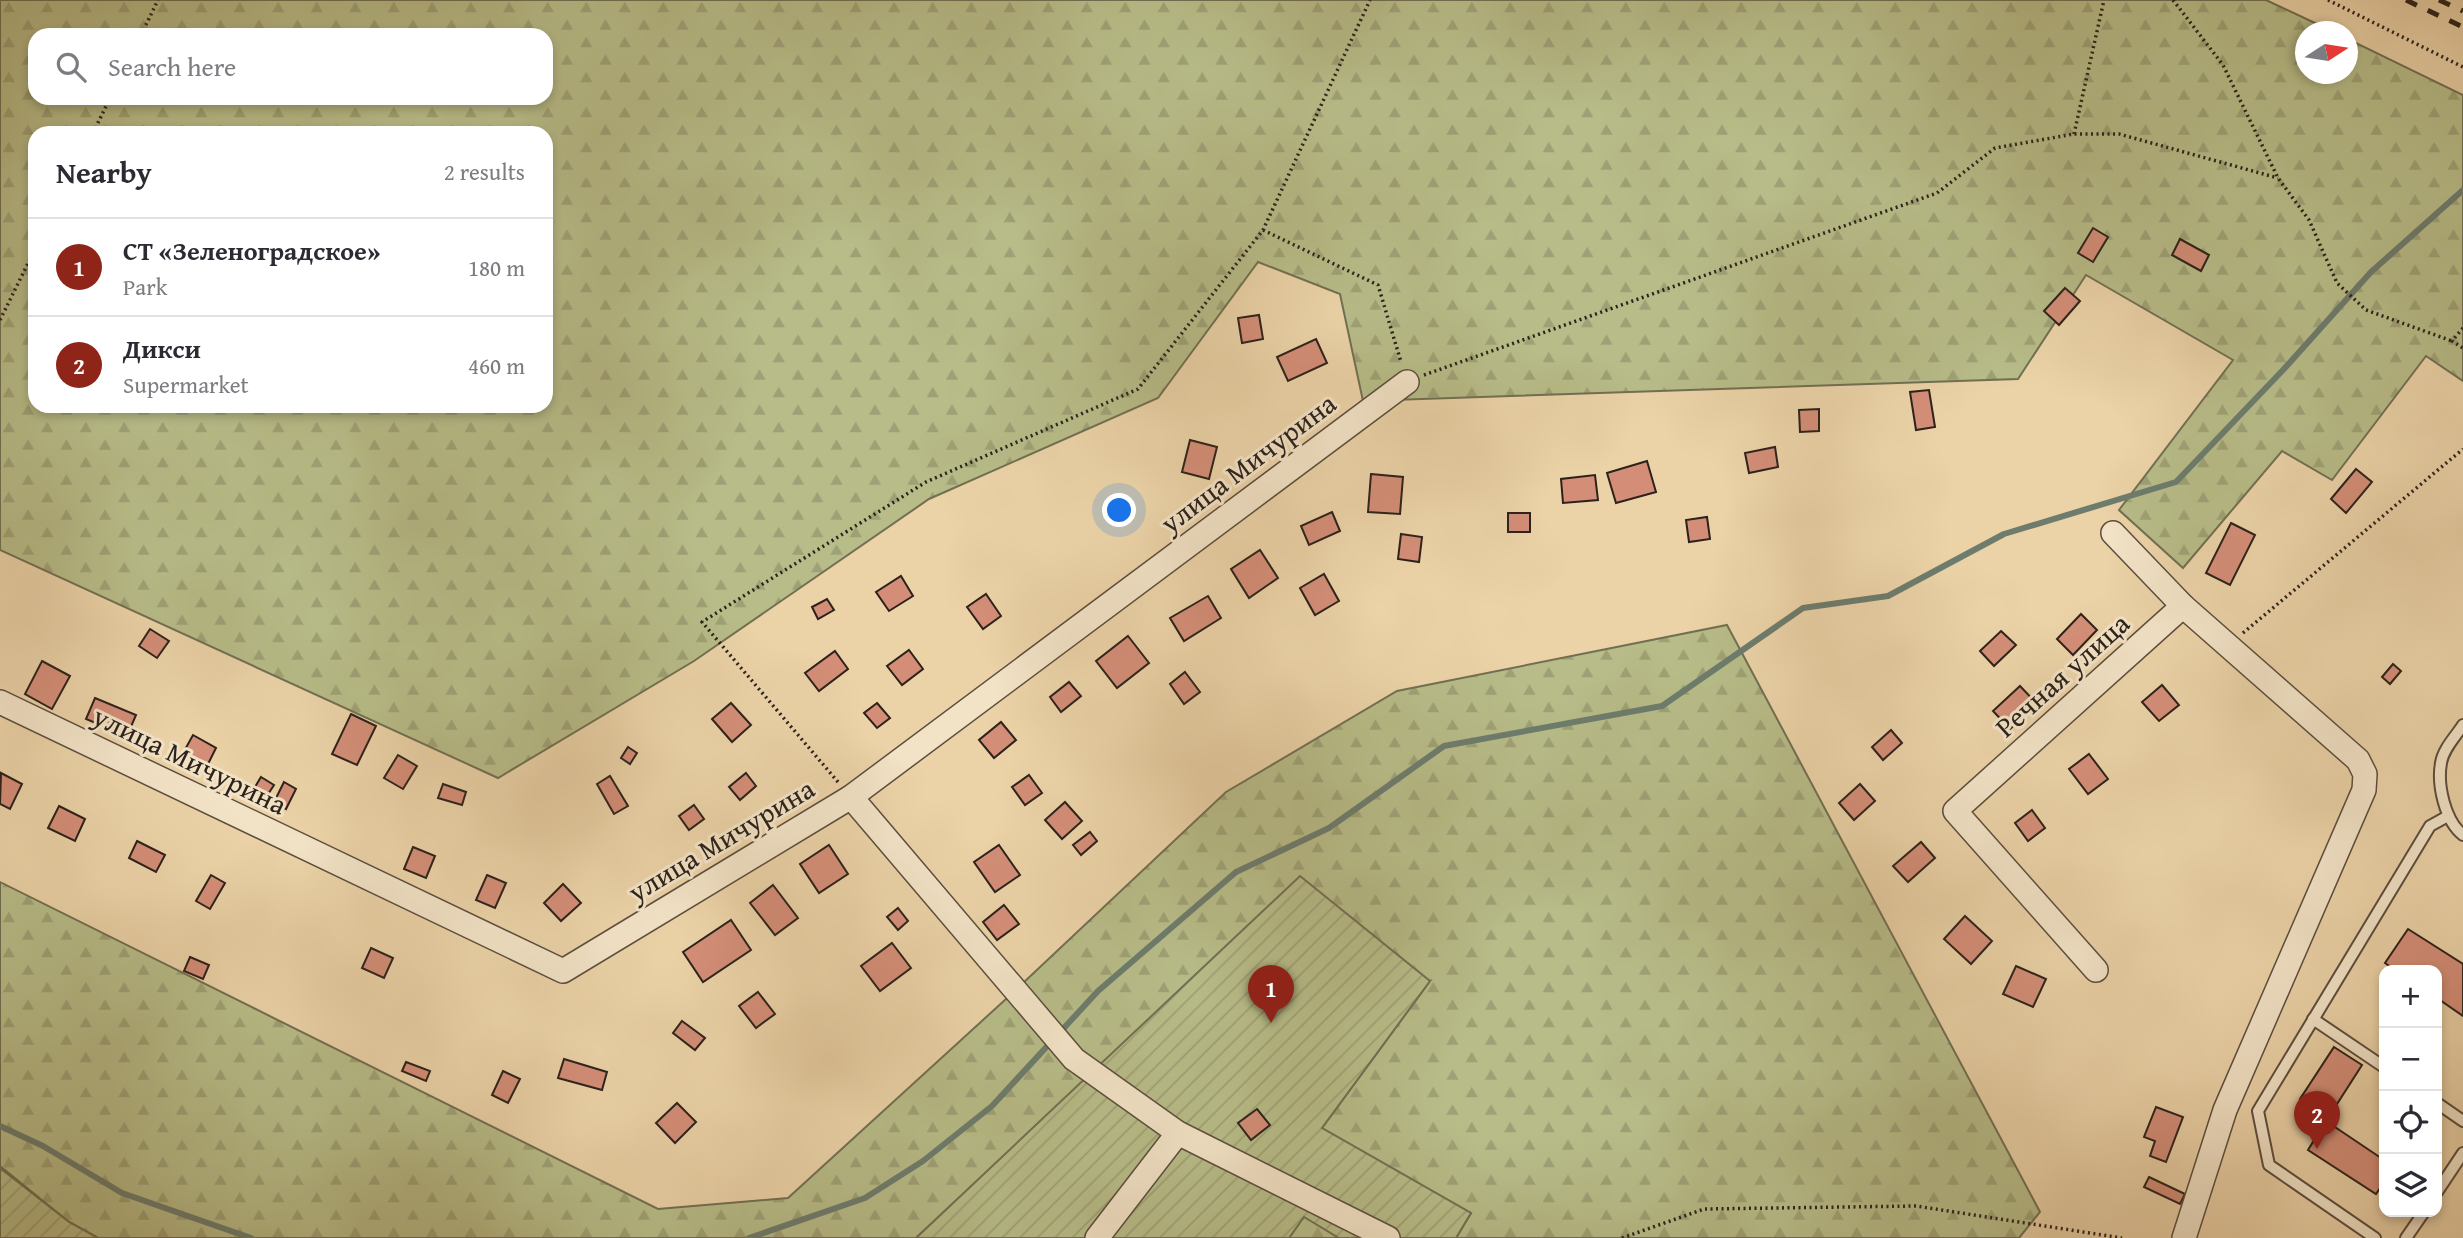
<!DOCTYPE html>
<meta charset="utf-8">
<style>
body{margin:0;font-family:"Gentium Book Plus",serif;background:#f2f2f3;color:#2b2b33}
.controls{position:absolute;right:21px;bottom:21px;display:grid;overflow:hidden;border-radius:14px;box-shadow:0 4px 10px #0003}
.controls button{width:63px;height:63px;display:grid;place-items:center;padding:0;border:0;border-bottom:2px solid #e1e1e2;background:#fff;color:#2b2b33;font:35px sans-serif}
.compass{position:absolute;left:2295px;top:21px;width:63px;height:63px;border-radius:50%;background:#fff;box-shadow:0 4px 10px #0003;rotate:78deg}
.you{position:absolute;left:1120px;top:511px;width:24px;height:24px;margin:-18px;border:5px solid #fff;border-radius:50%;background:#1a73e8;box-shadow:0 0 0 10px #1a73e833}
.badge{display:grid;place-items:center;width:46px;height:46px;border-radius:50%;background:#8f2418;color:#fff;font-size:23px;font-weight:700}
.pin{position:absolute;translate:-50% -58px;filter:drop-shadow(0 2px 4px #0008)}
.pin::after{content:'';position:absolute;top:37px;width:24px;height:21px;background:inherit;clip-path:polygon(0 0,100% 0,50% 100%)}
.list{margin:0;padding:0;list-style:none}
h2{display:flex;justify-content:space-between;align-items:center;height:91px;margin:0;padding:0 28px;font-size:30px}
h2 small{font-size:23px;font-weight:400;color:#7c7c81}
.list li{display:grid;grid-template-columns:46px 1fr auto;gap:21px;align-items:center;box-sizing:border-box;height:98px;padding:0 28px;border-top:2px solid #e1e1e2}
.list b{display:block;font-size:26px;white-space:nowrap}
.list p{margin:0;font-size:23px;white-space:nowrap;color:#7c7c81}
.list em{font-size:23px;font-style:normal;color:#7c7c81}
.icon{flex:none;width:38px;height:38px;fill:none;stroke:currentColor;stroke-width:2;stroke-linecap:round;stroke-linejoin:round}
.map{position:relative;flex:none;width:2463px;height:1238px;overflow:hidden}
.search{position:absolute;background:#fff;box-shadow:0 4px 10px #0003;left:28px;top:28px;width:525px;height:77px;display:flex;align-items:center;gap:18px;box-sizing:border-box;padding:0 24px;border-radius:21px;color:#7c7c81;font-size:26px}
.panel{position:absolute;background:#fff;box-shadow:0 4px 10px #0003;left:28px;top:126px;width:525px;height:287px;border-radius:21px}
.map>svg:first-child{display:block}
.forest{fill:url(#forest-firs);stroke:#726f52;stroke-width:2;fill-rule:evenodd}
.garden{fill:url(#garden-furrows);stroke:#726f52;stroke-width:2}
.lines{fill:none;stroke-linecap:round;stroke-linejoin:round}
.stream{stroke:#6d7c6d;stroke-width:6}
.building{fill:#d48e78;stroke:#2c221b;stroke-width:2}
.service-casing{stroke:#5c4e3e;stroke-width:14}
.minor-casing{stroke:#5c4e3e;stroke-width:26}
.path{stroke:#2c221b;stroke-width:3.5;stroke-dasharray:2 3.5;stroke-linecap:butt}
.service{stroke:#f2e2c6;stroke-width:10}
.minor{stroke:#f2e2c6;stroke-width:23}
.rail{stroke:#2c221b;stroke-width:5;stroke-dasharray:12 12;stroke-linecap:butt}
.labels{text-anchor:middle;stroke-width:6;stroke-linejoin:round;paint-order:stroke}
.street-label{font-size:28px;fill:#2c221b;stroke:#f2e2c6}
</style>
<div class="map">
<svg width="2463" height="1238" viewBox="0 0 2463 1238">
<defs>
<pattern id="forest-firs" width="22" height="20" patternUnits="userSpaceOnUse" patternTransform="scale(1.75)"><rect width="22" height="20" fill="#b7bc88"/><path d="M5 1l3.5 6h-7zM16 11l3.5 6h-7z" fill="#9ea175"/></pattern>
<pattern id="garden-furrows" width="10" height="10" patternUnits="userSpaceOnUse" patternTransform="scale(1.75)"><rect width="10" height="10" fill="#b7bc88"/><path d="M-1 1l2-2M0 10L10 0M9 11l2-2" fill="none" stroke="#9ea175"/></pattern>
</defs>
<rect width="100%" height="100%" fill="#ebd2a7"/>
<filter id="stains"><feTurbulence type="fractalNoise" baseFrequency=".00286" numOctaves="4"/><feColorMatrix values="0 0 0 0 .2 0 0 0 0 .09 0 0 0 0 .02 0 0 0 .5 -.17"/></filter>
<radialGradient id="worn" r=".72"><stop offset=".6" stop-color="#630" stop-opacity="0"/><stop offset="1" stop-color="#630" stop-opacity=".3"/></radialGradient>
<!-- forest -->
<g class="forest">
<path d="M0,0H2266L2332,31L2306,32V74H2348V39L2463,95V381L2426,356L2332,480L2282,451L2183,568L2119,510L2233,360L2086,275L2018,379L1363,401L1340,294L1258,262L1158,398L929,499L694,661L498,778L0,550ZM35,35H546V98H35ZM35,133H546V406H35Z"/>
<path d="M1727,625L2040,1212L2019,1238H1456L1471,1213L1322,1128L1430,981L1097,1065L1077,1088L916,1238H98L69,1222L0,1166V882L658,1209L788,1198L1006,999L1226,792L1397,691Z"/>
<path d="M1304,1216L1339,1238H1289Z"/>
</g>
<!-- garden -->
<g class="garden">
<path d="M1300,876L1430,981L1322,1128L1471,1213L1456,1238H1339L1304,1217L1289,1238H916Z"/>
<path d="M0,1168L69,1222L98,1238H0Z"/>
</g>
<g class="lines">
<!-- stream -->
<g class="stream">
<path d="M0,1126L43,1146L122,1193L251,1238"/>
<path d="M749,1238L865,1198L923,1161L992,1106L1098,991L1236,872L1329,828L1444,746L1662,706L1803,608L1888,596L2004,534L2176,482L2283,370L2371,272L2463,190"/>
</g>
</g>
<!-- building -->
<g class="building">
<path d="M2093,228L2108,237L2093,262L2078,253Z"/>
<path d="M2180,239L2209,255L2201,271L2172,255Z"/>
<path d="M2065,288L2080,301L2059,325L2044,311Z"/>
<path d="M1259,315L1263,339L1242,343L1238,318Z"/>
<path d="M1316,339L1327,363L1288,381L1277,357Z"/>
<path d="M1929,390L1935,427L1916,430L1910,392Z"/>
<path d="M1819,409V431L1800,432L1799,410Z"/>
<path d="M1190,440L1217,447L1209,479L1182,472Z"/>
<path d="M1775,447L1778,467L1749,473L1745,453Z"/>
<path d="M1647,461L1656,492L1616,503L1607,473Z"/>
<path d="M2356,469L2372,482L2346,513L2331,499Z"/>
<path d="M1371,474L1403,477L1400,514L1368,512Z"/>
<path d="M1595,475L1598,500L1563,503L1561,479Z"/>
<path d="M1332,512L1340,531L1309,545L1301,526Z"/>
<rect x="1508" y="513" width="22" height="19"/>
<path d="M1707,517L1710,539L1689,542L1686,520Z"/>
<path d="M2231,523L2255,535L2230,585L2206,573Z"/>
<path d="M1401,534L1422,537L1419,562L1398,559Z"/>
<path d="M1260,550L1278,578L1249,598L1231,569Z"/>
<path d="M1324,574L1339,601L1315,615L1300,588Z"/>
<path d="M901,576L913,596L889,611L876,592Z"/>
<path d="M986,594L1001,616L983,629L967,607Z"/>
<path d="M1208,596L1221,618L1184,641L1170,618Z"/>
<path d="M827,599L834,610L818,619L812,607Z"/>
<path d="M2081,614L2097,630L2073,655L2057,639Z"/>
<path d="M150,629L169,641L157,658L139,646Z"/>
<path d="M2001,631L2016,645L1994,666L1980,651Z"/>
<path d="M1128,636L1149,663L1117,688L1096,661Z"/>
<path d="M909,650L923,669L902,685L887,666Z"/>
<path d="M835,651L848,669L819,691L805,673Z"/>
<path d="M42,661L70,676L52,709L25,694Z"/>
<path d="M2393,664L2401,671L2390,684L2382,677Z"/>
<path d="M1185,672L1200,692L1184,704L1170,684Z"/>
<path d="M1069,682L1081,696L1061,712L1050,697Z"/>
<path d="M2162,685L2179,705L2159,721L2142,702Z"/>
<path d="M2020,686L2037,704L2010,729L1993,711Z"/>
<path d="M95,698L136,715L127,736L86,719Z"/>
<path d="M731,703L751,725L732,742L712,719Z"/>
<path d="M877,703L890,718L877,728L864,713Z"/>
<path d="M351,714L376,726L357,765L332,754Z"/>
<path d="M1001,722L1016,740L994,758L979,740Z"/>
<path d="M1891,730L1902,743L1883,760L1872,747Z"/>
<path d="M193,735L216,748L207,766L183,753Z"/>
<path d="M628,747L637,753L630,764L621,758Z"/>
<path d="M2089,754L2108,779L2088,794L2069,769Z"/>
<path d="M398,755L417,766L403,789L384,778Z"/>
<path d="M1,773L22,784L10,809L0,804Z"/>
<path d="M746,773L756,786L740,800L729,787Z"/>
<path d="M1029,775L1042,793L1025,805L1012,787Z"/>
<path d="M610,776L628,806L614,814L597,784Z"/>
<path d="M261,777L274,785L265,799L252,792Z"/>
<path d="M284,782L296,789L286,809L274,802Z"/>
<path d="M443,784L466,792L462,805L438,798Z"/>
<path d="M1860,784L1875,801L1854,820L1839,803Z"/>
<path d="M1065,802L1082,821L1062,839L1045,820Z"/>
<path d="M694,805L704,819L689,830L679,816Z"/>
<path d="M59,806L85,819L75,841L48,828Z"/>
<path d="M2032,810L2045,828L2028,841L2015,823Z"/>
<path d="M1090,832L1097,841L1081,855L1073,845Z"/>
<path d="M137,841L165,855L156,872L129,858Z"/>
<path d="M1921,842L1935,858L1908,882L1893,866Z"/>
<path d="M829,845L848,874L819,893L800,864Z"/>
<path d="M999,845L1020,875L995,892L974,862Z"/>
<path d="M413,847L435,856L426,878L404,869Z"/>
<path d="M211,875L225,883L210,909L196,901Z"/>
<path d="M487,875L506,883L495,908L476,900Z"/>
<path d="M563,884L581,903L561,921L544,903Z"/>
<path d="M773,885L798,918L775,935L750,903Z"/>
<path d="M1004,905L1019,924L997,940L983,922Z"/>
<path d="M898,908L908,921L898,930L887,917Z"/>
<path d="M1965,916L1992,941L1971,964L1944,939Z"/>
<path d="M731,920L751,950L703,982L683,952Z"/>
<path d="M2408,929L2463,964V1016L2437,998V970H2395L2385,963Z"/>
<path d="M892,943L911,968L880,991L861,966Z"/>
<path d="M371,948L393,958L384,978L362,968Z"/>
<path d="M190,957L209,965L203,979L184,971Z"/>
<path d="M2016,966L2046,979L2033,1007L2003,994Z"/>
<path d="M758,992L775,1014L756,1028L739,1006Z"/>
<path d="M682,1021L705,1038L695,1050L673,1033Z"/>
<path d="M2334,1047L2362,1065L2328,1118L2300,1099Z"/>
<path d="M564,1059L607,1072L602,1090L558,1078Z"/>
<path d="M406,1062L430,1071L426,1081L402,1071Z"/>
<path d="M503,1071L520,1079L508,1103L492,1095Z"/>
<path d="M677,1103L696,1122L675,1143L656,1123Z"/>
<path d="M2156,1107L2183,1117L2166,1162L2150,1156L2155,1141L2144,1137Z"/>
<path d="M1257,1109L1270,1125L1251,1140L1238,1123Z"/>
<path d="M2326,1121L2384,1160V1182L2376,1194L2308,1150Z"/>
<path d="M2149,1177L2185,1194L2180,1204L2144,1187Z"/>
</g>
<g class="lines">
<!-- service casing -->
<g class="service-casing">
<g id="service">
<path d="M2463,725C2456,736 2443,749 2441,763C2437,785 2445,821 2463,835"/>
<path d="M2313,1019L2384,1067"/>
<path d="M2437,1103L2463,1121"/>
<path d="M2437,1192L2463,1153"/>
<path d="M2375,1238L2269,1165L2258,1111L2430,826L2448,816"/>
<path d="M2406,1238L2424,1212"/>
</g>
</g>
<!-- minor casing -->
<g class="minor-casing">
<g id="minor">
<path d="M2113,533L2183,606"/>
<path d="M0,702L563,971L851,797L1407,382"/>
<path d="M851,797L1074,1059L1178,1133L1388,1238"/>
<path d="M2096,970L1955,811L2183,606L2358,760L2365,774L2364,790L2225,1110L2184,1238"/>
<path d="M1097,1238L1178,1133"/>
</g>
</g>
<!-- path -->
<g class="path">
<path d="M2173,0L2223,65L2278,178L2309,220L2337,283L2366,310L2452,341"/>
<path d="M2328,0L2463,67"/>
<path d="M141,35L158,0"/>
<path d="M93,133L110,98"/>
<path d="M2074,134L2104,0"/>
<path d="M1263,230L1378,285L1401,362"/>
<path d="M0,320L35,249"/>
<path d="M2463,328L2452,341L2463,348"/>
<path d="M1424,375L1937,193L1995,148L2074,134H2119L2278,178"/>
<path d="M2243,633L2463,449"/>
<path d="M838,782L702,622L926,482L1138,389L1263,230L1370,0"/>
<path d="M1622,1238L1704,1209L1916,1206L2122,1238"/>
</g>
<!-- service -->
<use href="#service" class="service"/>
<!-- minor -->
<use href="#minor" class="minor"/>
<!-- rail -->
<g class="rail">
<path d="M2406,0L2463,27"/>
<path d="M2439,0L2463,11"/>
</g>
</g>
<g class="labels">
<!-- street labels -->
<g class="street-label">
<text transform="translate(1248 463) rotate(-37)" y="10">улица Мичурина</text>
<text transform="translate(2062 675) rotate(-42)" y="10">Речная улица</text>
<text transform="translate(190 760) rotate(26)" y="10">улица Мичурина</text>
<text transform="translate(721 840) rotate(-31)" y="10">улица Мичурина</text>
</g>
</g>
<rect width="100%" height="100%" filter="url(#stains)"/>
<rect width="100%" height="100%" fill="url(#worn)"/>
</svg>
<div class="controls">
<button>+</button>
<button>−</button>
<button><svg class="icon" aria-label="locate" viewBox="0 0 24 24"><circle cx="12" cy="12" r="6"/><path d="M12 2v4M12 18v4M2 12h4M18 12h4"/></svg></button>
<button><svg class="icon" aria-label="layers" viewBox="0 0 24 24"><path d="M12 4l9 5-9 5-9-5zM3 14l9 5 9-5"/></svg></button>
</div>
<svg class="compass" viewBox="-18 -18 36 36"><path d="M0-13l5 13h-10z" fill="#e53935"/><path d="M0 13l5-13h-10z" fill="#7c7c81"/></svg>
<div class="you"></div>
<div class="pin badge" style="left:1271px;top:1023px">1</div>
<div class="pin badge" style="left:2317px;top:1149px">2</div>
<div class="search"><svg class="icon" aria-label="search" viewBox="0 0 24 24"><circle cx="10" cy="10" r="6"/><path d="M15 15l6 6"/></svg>Search here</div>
<section class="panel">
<h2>Nearby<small>2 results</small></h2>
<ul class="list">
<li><span class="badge">1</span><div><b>СТ «Зеленоградское»</b><p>Park</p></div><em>180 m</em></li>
<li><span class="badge">2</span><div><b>Дикси</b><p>Supermarket</p></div><em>460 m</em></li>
</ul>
</section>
</div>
